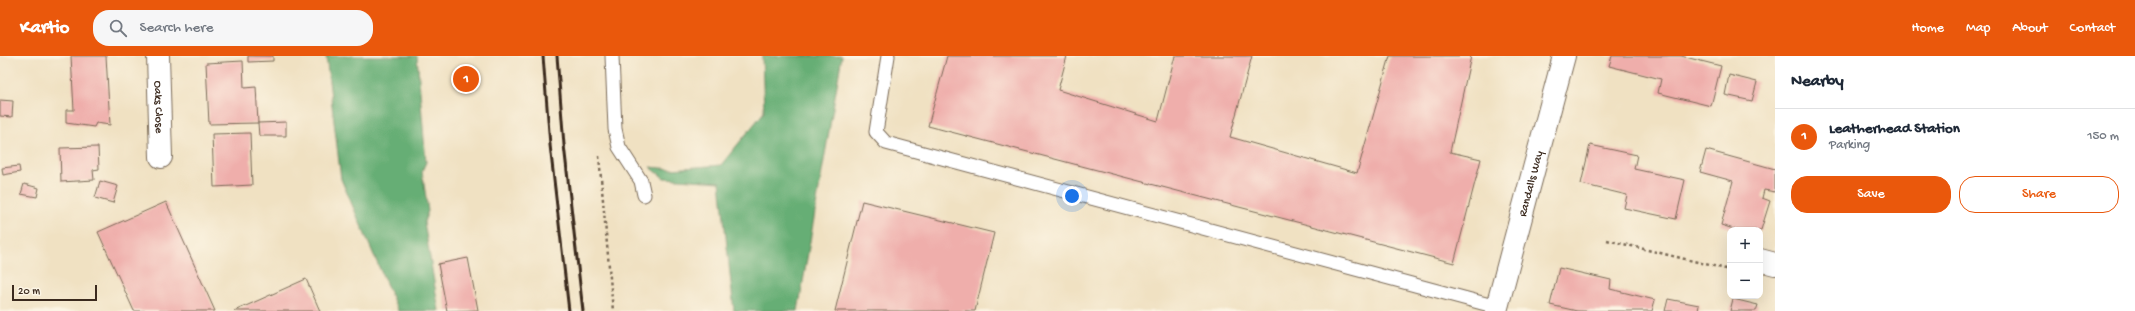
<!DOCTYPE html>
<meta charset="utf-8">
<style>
body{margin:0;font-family:"Gochi Hand",sans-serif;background:#f6f6f7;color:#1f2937}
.controls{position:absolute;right:12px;bottom:12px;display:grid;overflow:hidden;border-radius:8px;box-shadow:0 4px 16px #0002}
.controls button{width:36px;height:36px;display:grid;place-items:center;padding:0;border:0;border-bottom:1px solid #e0e1e3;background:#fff;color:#1f2937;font:20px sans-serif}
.scale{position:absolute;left:12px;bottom:10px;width:85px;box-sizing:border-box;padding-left:4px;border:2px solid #3b2a1e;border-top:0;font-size:11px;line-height:14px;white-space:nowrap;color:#3b2a1e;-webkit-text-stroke:3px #fcf5e5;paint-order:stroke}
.you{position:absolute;left:1072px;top:140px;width:14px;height:14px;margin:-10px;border:3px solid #fff;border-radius:50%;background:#1a73e8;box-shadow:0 0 0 6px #1a73e833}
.badge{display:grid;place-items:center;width:26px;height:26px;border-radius:50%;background:#ea580c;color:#fff;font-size:13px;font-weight:700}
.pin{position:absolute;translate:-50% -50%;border:2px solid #fff;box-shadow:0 1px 4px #0006}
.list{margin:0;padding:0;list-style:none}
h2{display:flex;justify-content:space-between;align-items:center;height:52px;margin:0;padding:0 16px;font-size:17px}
h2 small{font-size:13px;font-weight:400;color:#747a83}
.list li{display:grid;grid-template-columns:26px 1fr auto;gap:12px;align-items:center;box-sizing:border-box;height:56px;padding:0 16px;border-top:1px solid #e0e1e3}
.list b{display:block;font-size:15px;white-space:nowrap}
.list p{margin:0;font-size:13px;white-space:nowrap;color:#747a83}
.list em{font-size:13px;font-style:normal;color:#747a83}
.actions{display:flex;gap:8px;padding:12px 16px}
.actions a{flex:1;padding:9px 0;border:1px solid #ea580c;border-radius:16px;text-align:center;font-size:14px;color:#ea580c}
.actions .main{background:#ea580c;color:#fff}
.icon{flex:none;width:22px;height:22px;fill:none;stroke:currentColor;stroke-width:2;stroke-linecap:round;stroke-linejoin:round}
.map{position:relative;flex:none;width:1775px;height:255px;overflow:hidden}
header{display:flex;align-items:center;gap:24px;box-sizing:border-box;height:56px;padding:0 20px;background:#ea580c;color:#fff}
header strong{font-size:19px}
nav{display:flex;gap:22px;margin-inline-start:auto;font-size:14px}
.search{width:280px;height:36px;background:#f6f6f7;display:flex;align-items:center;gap:10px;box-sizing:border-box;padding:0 14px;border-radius:16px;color:#747a83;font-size:15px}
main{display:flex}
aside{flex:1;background:#fff}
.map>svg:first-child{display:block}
.forest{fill:#66ae75;stroke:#506c4a}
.building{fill:#efaeab}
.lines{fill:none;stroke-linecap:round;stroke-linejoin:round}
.service-casing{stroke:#7a6a57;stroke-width:15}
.minor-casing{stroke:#7a6a57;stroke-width:24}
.path{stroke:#7a6a57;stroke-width:2.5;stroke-dasharray:3 3;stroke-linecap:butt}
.service{stroke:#fff;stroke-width:13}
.minor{stroke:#fff;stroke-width:22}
.rail{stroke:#3b2a1e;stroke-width:3}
.labels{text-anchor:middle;stroke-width:4;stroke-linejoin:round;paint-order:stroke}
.street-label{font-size:12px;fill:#3b2a1e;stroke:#fcf5e5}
</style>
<header>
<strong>Kartio</strong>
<div class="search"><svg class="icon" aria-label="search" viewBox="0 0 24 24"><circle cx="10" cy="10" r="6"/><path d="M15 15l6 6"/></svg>Search here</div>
<nav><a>Home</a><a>Map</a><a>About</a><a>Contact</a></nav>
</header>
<main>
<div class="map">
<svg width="1775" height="255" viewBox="0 0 1775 255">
<rect width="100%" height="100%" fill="#fcf5e5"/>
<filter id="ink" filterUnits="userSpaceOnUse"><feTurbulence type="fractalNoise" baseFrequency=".025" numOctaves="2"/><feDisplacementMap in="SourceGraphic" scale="8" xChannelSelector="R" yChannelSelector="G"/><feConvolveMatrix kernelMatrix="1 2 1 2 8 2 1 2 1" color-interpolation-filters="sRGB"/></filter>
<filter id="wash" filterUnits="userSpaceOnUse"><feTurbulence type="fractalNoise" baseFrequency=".012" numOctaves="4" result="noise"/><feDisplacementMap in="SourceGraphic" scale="16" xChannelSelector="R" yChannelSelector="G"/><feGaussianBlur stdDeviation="0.9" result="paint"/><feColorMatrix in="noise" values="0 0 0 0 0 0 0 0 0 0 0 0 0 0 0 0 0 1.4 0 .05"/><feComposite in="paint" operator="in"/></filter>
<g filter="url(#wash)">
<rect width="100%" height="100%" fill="#f0e1c2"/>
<!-- forest -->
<g class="forest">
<path d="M326,0H417L426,106L422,115L428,155L424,166L439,255H398L341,123Z"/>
<path d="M762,0H842L798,255H734L720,126L664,122L650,111L672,113L721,109L764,56Z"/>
</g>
<g id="blocks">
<!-- building -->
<g class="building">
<path d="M71,0H106L110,69L96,67L94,71L66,67V54H74Z"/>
<path d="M248,0H273V5L248,6Z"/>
<path d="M947,0H1067L1058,34L1158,65L1175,0H1252L1230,81L1357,117L1390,0H1471L1450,96L1481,103L1454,207L928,70Z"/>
<path d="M1612,0H1681L1721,10L1711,50L1658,37L1661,23L1609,10Z"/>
<path d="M243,5L244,32L256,31L258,67L209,68L206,7Z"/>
<path d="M1729,19L1757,26L1752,45L1725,39Z"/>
<path d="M0,44L13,45L12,61L0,60Z"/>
<path d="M286,66V80H259L258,67Z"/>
<path d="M250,77L252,129L214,131L212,78Z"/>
<path d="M1590,89L1637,99L1634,113L1685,124L1676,163L1624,152L1627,139L1581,128Z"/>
<path d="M98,91L99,113L93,114L94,124L61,126L60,92Z"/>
<path d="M1706,94L1775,113V136L1764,134L1762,142L1770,145L1761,174H1737L1721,169L1733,125L1700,116Z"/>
<path d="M19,110L20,116L3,119L2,112Z"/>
<path d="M100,125L118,130L113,147L95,142Z"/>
<path d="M24,128L39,132L37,141L21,138Z"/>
<path d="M862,145L994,177L975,255H835Z"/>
<path d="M166,146L215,255H134L98,176Z"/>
<path d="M468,202L478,254L447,255L438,208Z"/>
<path d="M1559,212L1611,224L1610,233L1655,244L1652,255H1577L1550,249Z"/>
<path d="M306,223L320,255H234L248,249Z"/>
<path d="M1668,243L1699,249L1698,255H1665Z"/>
<path d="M1733,243L1758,249L1756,255H1730Z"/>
</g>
</g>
</g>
<g filter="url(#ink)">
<use href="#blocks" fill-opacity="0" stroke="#7a6a57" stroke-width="1"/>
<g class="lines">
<!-- service casing -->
<g class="service-casing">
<g id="service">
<path d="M612,0L615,73L619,91L641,125L644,139"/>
<path d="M888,0L876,76L886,87L1497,251"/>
</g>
</g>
<!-- minor casing -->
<g class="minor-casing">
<g id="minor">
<path id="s1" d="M158,0L161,101"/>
<path d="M1760,204L1775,208"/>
<path id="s2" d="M1496,255L1564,0"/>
</g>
</g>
<!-- path -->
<g class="path">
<path d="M599,100L613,255"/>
<path d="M1607,184L1730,214"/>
</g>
<!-- service -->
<use href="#service" class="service"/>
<!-- minor -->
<use href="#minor" class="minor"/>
<!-- rail -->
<g class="rail">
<path d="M543,0L550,89L569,255"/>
<path d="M557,0L564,89L583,255"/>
</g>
</g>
</g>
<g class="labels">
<!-- street labels -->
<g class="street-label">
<text dy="4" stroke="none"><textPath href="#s1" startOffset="51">Oaks Close</textPath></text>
<text dy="4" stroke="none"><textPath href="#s2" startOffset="132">Randalls Way</textPath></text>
</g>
</g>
</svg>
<div class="controls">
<button>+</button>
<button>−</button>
</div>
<div class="scale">20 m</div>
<div class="you"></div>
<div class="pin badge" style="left:466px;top:23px">1</div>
</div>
<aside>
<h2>Nearby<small></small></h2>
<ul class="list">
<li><span class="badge">1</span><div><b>Leatherhead Station</b><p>Parking</p></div><em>150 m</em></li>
</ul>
<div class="actions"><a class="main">Save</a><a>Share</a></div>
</aside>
</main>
